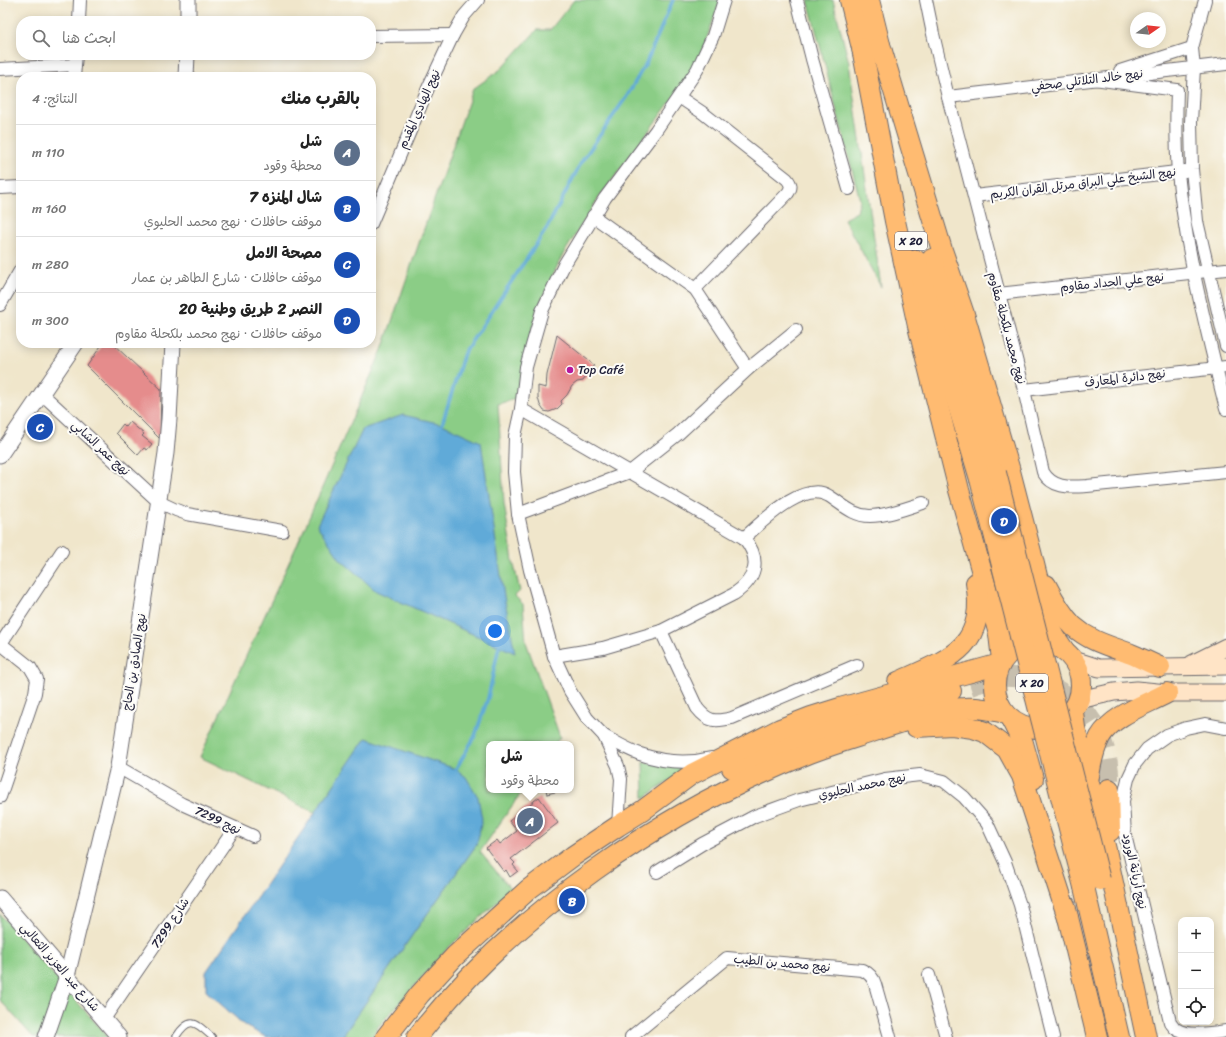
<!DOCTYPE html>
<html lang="ar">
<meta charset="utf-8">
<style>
body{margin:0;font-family:Sriracha,"Playpen Sans Arabic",sans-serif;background:#f6f6f6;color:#222;direction:rtl}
.controls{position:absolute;right:12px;bottom:12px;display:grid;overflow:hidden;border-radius:8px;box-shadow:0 2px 10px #0003}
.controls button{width:36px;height:36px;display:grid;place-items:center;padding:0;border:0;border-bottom:1px solid #e0e0e0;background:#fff;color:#222;font:20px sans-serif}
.compass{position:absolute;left:1130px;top:12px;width:36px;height:36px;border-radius:50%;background:#fff;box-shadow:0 2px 10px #0003;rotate:76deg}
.you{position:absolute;left:495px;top:631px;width:14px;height:14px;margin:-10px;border:3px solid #fff;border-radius:50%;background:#1a73e8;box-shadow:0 0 0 6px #1a73e833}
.badge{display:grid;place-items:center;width:26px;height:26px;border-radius:50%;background:#111827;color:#fff;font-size:13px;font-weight:700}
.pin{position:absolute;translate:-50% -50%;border:2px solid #fff;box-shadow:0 1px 4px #0006}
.popup{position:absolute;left:486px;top:741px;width:88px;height:52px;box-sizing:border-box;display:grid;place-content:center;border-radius:8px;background:#fff;filter:drop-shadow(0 1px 3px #0005);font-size:13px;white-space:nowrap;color:#767676}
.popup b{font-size:15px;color:#222}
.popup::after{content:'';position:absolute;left:50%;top:100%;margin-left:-8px;border:8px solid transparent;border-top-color:#fff}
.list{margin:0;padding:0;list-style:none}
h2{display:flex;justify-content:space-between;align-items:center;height:52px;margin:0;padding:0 16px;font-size:17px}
h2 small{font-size:13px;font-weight:400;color:#767676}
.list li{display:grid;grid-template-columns:26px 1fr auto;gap:12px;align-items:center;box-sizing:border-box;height:56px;padding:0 16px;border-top:1px solid #e0e0e0}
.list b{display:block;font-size:15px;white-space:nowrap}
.list p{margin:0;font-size:13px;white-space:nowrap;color:#767676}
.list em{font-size:13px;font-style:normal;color:#767676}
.icon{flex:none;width:22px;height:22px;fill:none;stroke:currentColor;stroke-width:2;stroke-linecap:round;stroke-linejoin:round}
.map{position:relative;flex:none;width:1226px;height:1037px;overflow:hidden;direction:ltr}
.search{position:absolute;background:#fff;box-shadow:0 2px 10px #0003;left:16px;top:16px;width:360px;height:44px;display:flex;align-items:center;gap:10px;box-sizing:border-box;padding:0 14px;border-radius:16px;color:#767676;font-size:15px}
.panel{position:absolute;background:#fff;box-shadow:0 2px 10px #0003;left:16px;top:72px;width:360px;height:276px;border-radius:16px;direction:rtl}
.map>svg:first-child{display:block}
.green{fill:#8bcd86;stroke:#567860}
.water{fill:#61aad8;stroke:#42668a}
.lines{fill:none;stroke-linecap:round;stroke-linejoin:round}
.stream{stroke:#61aad8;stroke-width:3.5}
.building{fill:#e58c8c}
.trunk-tunnel{stroke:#c7bfae;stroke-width:20;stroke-dasharray:20 10;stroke-linecap:butt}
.service-casing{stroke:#6a676d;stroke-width:8}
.minor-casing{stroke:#6a676d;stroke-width:14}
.tertiary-casing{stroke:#6a676d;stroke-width:17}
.secondary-casing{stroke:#6a676d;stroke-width:19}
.trunk-casing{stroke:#6a676d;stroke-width:22}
.service{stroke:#fff;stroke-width:6}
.minor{stroke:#fff;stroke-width:12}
.tertiary{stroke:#fff;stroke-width:15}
.secondary{stroke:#ffe4c6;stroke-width:17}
.trunk{stroke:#ffbb71;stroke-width:20}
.trunk-bridge-casing{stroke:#6a676d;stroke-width:22;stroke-linecap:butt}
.trunk-bridge{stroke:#ffbb71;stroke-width:20}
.poi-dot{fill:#b5179e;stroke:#fdfcf7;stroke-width:1.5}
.labels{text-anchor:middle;stroke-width:4;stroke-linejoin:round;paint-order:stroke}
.shield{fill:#fdfcf7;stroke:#646373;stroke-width:1}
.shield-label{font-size:11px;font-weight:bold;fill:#22223b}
.street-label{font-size:12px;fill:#22223b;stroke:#fdfcf7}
.poi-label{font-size:12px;fill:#22223b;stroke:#fdfcf7;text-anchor:start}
</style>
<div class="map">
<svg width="1226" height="1037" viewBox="0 0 1226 1037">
<rect width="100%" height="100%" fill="#fdfcf7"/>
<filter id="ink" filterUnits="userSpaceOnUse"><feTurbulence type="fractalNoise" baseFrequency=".025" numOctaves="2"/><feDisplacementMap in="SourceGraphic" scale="8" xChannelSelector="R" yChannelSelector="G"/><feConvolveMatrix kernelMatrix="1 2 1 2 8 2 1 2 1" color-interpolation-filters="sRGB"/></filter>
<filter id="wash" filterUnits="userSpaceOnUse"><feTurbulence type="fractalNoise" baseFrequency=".012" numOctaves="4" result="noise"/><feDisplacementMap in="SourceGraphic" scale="16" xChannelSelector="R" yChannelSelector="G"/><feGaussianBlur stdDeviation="0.9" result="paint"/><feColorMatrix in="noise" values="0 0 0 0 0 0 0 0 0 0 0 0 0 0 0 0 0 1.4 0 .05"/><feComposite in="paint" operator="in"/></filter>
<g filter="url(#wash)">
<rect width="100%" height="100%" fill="#f0e6cb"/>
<!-- green -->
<g class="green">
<path d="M574,0H721L696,67L596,202L561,258L537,310L515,399L498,404L504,503L513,561L520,591L515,596L523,604L526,642L560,737L555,744H489V790H523L480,852L511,889L447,949L378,1027L372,1037H342L413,934L477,844L366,738L316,813L200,757L302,534L382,350L412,263L473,89L501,69L537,30H550Z"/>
<path d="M808,0H833L849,63L881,287L844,219L857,212L860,200Z"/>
<path d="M643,762L689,768L644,798Z"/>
<path d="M0,914L108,1037H33L0,1000Z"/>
</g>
<!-- water -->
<g class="water">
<path d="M403,415L442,424L481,442L504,596L515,653L376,591L340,559L317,525L363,429Z"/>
<path d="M366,738L456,769L466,777L478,797L482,819L477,844L413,934L342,1037H266L245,1026L206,991V972Z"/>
</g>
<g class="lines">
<!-- stream -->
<g class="stream">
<path d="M442,424L464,353L547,228L582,161L627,96L646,63L673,0"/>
<path d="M456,769L475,736L488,698L499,646"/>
</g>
</g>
<g id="blocks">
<!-- building -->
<g class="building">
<path d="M557,335L594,365L583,381L577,382L572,386L567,395L561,401L562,404L557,409L549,412L544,411L540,405L538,398V386L546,388L547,375Z"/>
<path d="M103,343H112L161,389L160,439L87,366Z"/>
<path d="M130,422L144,434L142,436L152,444L147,450L144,448L138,455L116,433L123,424L126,427Z"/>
<path d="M546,790H559V791L547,794Z"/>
<path d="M539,797L558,823L511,859L515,863L513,865L518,871L510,877L506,870L504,872L486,848L497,840L500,844L517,831L509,821Z"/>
</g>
</g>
</g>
<g filter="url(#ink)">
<use href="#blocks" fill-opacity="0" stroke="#6a676d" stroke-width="1"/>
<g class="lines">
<!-- trunk-tunnel -->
<path class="trunk-tunnel" d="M970,686C979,683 989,679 999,677C1012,676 1027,678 1039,682C1087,698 1112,740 1109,789"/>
<!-- service casing -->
<g class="service-casing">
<path id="service" d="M176,1037C190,1015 196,1023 212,1037"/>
</g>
<!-- minor casing -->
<g class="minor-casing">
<g id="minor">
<path d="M797,0L812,59L849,189"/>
<path d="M926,0L933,34L948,97L1024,390L1043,472C1053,489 1070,487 1087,486L1226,472"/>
<path d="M1205,0L1192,48L1194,68L1191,122L1192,169L1197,221L1226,346"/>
<path d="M79,21L80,0"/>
<path d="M371,36L453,35"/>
<path d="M0,69L75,65"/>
<path d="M1120,71L1192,48"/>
<path d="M74,77L76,55"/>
<path d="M1094,79L1177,90C1176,118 1176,146 1178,173C1186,253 1207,331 1226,409"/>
<path d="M679,97L703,113L787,179C791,184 792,187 788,193L695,289"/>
<path d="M948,97L1226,64"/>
<path d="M0,188L21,187"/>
<path d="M974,196L1185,171"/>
<path d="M593,216L695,289L748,369"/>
<path d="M371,224L429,86L453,35L464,16L478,0"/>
<path d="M998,294L1226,269"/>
<path d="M0,305L21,269"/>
<path d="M1024,390L1226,367"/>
<path d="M42,394L159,502L176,510L187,514L282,531"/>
<path d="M521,409L744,538C762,560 756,579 734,594L661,631L603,648L554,656"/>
<path d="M518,514L630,472L678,434L748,369L796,330"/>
<path d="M744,538C761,523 804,479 829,496C842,504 853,516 870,516C887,516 906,508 923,503"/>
<path d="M661,631L697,708C708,722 715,722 732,718L857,665"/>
<path d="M0,645L62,551"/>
<path d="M1226,728L1205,724L1186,728L1167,735L1147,749L1135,764L1128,779L1123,801L1125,835L1170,1022C1172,1024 1174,1028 1176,1029C1187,1037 1213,1033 1226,1031"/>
<path d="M604,736C615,742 628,750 640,754C663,762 688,764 711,758"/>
<path d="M118,767L182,804L253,836"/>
<path d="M0,797L35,693L37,679L30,667L1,644"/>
<path d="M618,826L621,779L618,766L604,736L587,718L570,691L554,656L530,570L518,514L514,472L515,436L521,409L526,367L542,311L564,265L605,198L656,130L697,70L713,36L724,0"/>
<path d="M657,872L702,844L755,816L799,800L885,779L920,775L944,781L964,797L987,823L1005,862L1020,905L1053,1037"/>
<path d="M929,975L946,1037"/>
<path d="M104,1019L235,828"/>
<path d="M631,1037L727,958L862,970C869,973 873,977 875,984L890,1037"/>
</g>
</g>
<!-- tertiary casing -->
<g class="tertiary-casing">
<g id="tertiary">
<path d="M188,0V21"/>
<path d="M186,77L187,55"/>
<path d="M0,455L76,343"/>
<path d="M0,898L119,1037"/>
<path d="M46,1037L67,976L118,767L166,453L169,419L173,343"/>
</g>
</g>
<!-- secondary casing -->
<g class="secondary-casing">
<g id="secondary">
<path d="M1074,660L1099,668L1226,666"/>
<path d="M1192,664L1226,647"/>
<path d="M1079,700L1114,692L1137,690L1167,693H1226"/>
</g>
</g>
<!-- trunk casing -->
<g class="trunk-casing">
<g id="trunk">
<path d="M850,0L865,60"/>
<path d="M869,0L883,57"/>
<path d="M880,45L942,250L964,314L1010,471L1031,552L1049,625L1055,637L1064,650"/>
<path d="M862,48L895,221L918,326L959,490L999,634L1002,660"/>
<path d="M932,259L955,343L996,473"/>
<path d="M916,260L940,345L980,479"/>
<path d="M1046,585C1053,599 1062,615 1073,626C1091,642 1110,646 1131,654C1141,658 1150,663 1160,667"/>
<circle cx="1038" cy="685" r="43"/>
<path d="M898,682C947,660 988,648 976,583"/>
<path d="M1073,712L1075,728L1106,850L1146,1037"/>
<path d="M1011,719L1023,743L1033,779"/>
<path d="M916,727L952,725L973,728L985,732L1007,749L1022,776L1068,918"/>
<path d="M732,768C760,755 788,742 816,732C860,716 906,705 951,691"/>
<path d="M1089,776C1091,763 1094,749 1100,737C1113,715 1145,705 1167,693"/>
<path d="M1109,789L1110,831"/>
<path d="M1084,887L1119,1037"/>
<path d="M1065,905L1097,1037"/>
<path d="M386,1037L420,994L455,956L529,889L573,856L618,826L642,811L692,774L780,729L811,717L840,708L1000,664"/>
<path d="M417,1037C514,913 664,810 810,753C826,747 841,742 857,737C884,728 911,718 940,712C948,711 956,708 964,708C978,707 991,710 1005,713"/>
</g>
</g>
<!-- service -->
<use href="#service" class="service"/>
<!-- minor -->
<use href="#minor" class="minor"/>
<!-- tertiary -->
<use href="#tertiary" class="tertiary"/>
<!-- secondary -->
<use href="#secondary" class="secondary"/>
<!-- trunk -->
<use href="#trunk" class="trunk"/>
<!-- trunk-bridge casing -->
<g class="trunk-bridge-casing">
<g id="trunk-bridge">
<path d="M996,473L1100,880"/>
<path d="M980,479L1084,887"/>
</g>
</g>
<!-- trunk-bridge -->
<use href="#trunk-bridge" class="trunk-bridge"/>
</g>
</g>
<!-- markers -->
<circle class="poi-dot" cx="570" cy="370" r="4"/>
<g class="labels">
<!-- shield labels -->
<g class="shield">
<rect x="895" y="232" width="32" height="18" rx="3"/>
<rect x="1016" y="674" width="32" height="18" rx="3"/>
</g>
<g class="shield-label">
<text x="911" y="245">X 20</text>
<text x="1032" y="687">X 20</text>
</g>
<!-- street labels -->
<g class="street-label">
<text transform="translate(1087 80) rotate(-7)" y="4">نهج خالد التلاتلي صحفي</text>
<text transform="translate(419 109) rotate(-66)" y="4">نهج الهادي المقدم</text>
<text transform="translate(1083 183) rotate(-7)" y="4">نهج الشيخ علي البراق مرتل القران الكريم</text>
<text transform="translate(1112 282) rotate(-6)" y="4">نهج علي الحداد مقاوم</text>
<text transform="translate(1007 328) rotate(75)" y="4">نهج محمد بلكحلة مقاوم</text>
<text transform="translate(1125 378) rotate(-7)" y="4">نهج دائرة المعارف</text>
<text transform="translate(101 448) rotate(43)" y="4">نهج عمر الشابي</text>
<text transform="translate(134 662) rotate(-81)" y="4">نهج الصادق بن الحاج</text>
<text transform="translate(862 786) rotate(-12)" y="4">نهج محمد الحليوي</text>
<text transform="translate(218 820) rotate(25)" y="4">نهج 7299</text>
<text transform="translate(1135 871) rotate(78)" y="4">نهج أريانة الورود</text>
<text transform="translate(170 923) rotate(-56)" y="4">شارع 7299</text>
<text transform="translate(782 963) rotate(5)" y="4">نهج محمد بن الطيب</text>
<text transform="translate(60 967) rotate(49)" y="4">شارع عبد العزيز الثعالبي</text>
</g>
<!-- poi labels -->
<g class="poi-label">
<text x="578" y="374">Top Café</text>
</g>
</g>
</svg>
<div class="controls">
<button>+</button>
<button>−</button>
<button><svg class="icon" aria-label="locate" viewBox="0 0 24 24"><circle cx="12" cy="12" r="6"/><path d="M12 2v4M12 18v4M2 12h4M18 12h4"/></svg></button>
</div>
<svg class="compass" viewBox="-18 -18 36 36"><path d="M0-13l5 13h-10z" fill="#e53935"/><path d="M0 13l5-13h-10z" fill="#767676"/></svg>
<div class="you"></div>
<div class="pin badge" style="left:530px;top:821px;background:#5c6f8a">A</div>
<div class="popup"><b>شل</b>محطة وقود</div>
<div class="pin badge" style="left:572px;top:901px;background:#1a4fb4">B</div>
<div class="pin badge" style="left:40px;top:427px;background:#1a4fb4">C</div>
<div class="pin badge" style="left:1004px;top:521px;background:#1a4fb4">D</div>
<div class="search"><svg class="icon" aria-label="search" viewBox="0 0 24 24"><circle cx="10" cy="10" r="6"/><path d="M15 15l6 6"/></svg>ابحث هنا</div>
<section class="panel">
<h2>بالقرب منك<small>النتائج: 4</small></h2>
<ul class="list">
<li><span class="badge" style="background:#5c6f8a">A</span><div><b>شل</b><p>محطة وقود</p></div><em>110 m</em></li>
<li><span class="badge" style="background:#1a4fb4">B</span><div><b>شال المنزه 7</b><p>موقف حافلات · نهج محمد الحليوي</p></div><em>160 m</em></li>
<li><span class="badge" style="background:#1a4fb4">C</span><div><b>مصحة الامل</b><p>موقف حافلات · شارع الطاهر بن عمار</p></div><em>280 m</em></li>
<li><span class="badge" style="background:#1a4fb4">D</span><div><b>النصر 2 طريق وطنية 20</b><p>موقف حافلات · نهج محمد بلكحلة مقاوم</p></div><em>300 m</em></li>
</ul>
</section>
</div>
